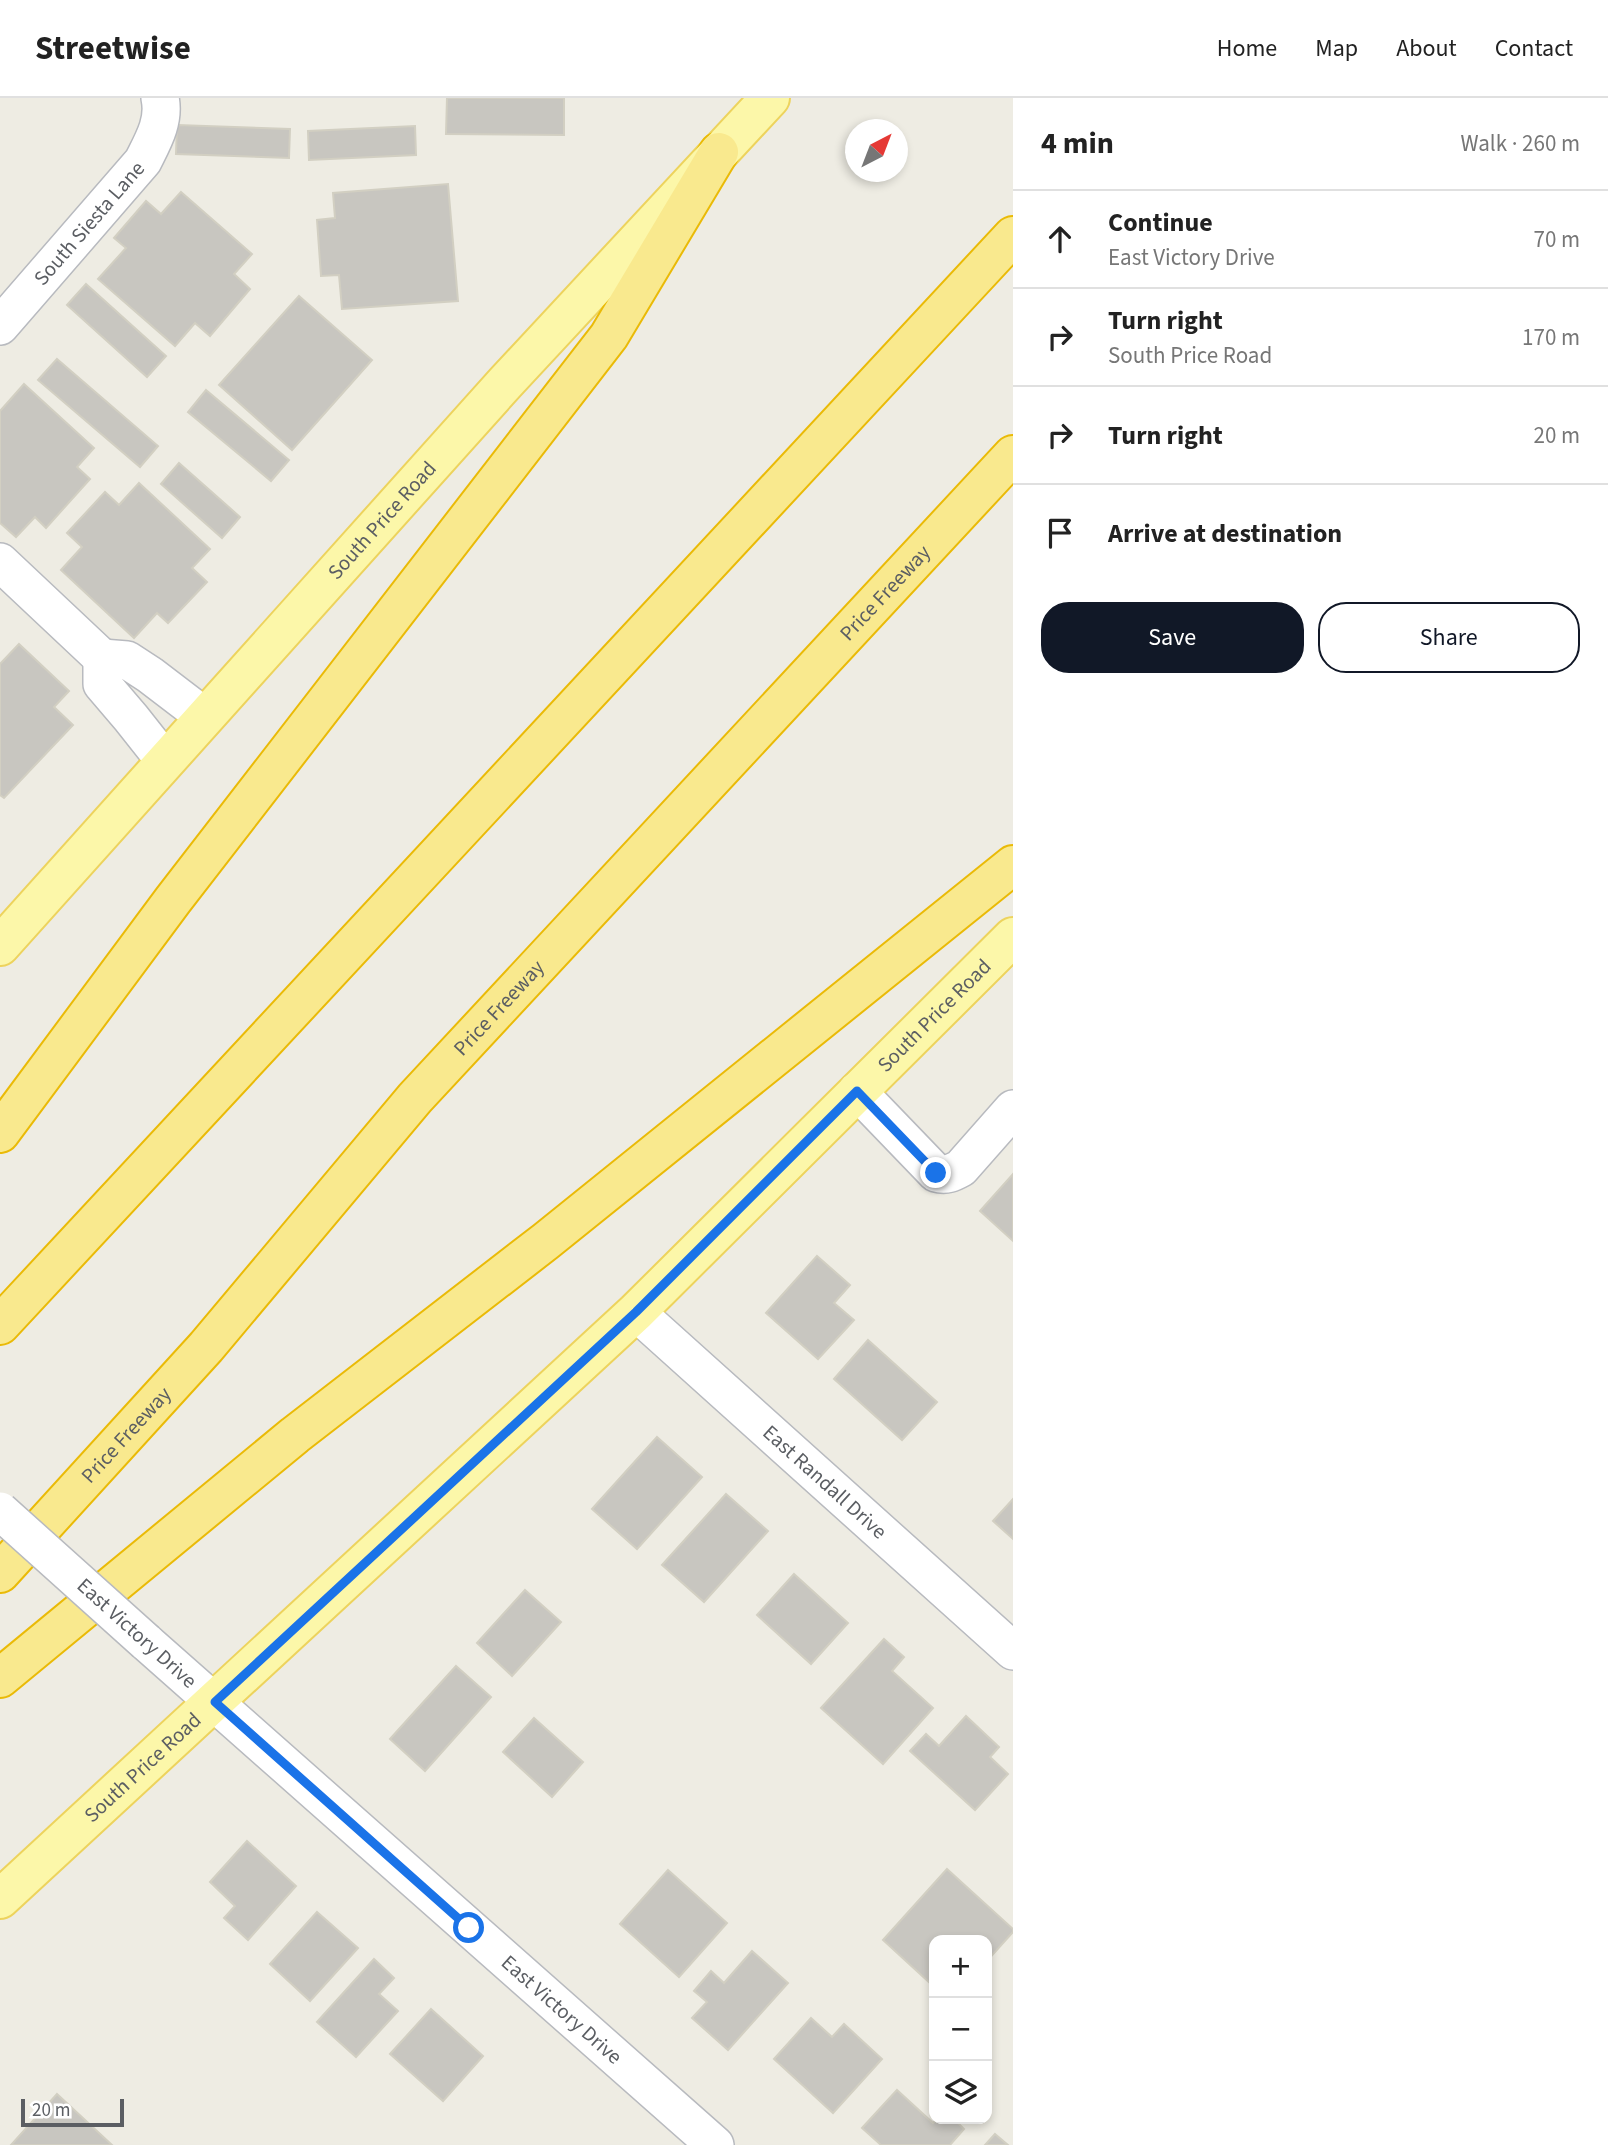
<!DOCTYPE html>
<meta charset="utf-8">
<style>
body{margin:0;font-family:"Source Sans 3",sans-serif;background:#f2f2f2;color:#222}
.controls{position:absolute;right:21px;bottom:21px;display:grid;overflow:hidden;border-radius:14px;box-shadow:0 4px 10px #0003}
.controls button{width:63px;height:63px;display:grid;place-items:center;padding:0;border:0;border-bottom:2px solid #e0e0e0;background:#fff;color:#222;font:35px sans-serif}
.compass{position:absolute;left:845px;top:21px;width:63px;height:63px;border-radius:50%;background:#fff;box-shadow:0 4px 10px #0003;rotate:42deg}
.scale{position:absolute;left:21px;bottom:18px;width:103px;box-sizing:border-box;padding-left:7px;border:4px solid #5b5e63;border-top:0;font-size:19px;line-height:24px;white-space:nowrap;color:#5b5e63;-webkit-text-stroke:5px #fff;paint-order:stroke}
.stop{position:absolute;width:21px;height:21px;margin:-16px;border:5px solid #1a73e8;border-radius:50%;background:#fff}
.stop.end{background:#1a73e8;border-color:#fff;box-shadow:0 2px 7px #0008}
.list{margin:0;padding:0;list-style:none}
h2{display:flex;justify-content:space-between;align-items:center;height:91px;margin:0;padding:0 28px;font-size:30px}
h2 small{font-size:23px;font-weight:400;color:#767676}
.list li{display:grid;grid-template-columns:46px 1fr auto;gap:21px;align-items:center;box-sizing:border-box;height:98px;padding:0 28px;border-top:2px solid #e0e0e0}
.list b{display:block;font-size:26px;white-space:nowrap}
.list p{margin:0;font-size:23px;white-space:nowrap;color:#767676}
.list em{font-size:23px;font-style:normal;color:#767676}
.actions{display:flex;gap:14px;padding:21px 28px}
.actions a{flex:1;padding:16px 0;border:2px solid #111827;border-radius:28px;text-align:center;font-size:24px;color:#111827}
.actions .main{background:#111827;color:#fff}
.icon{flex:none;width:38px;height:38px;fill:none;stroke:currentColor;stroke-width:2;stroke-linecap:round;stroke-linejoin:round}
.map{position:relative;flex:none;width:1013px;height:2047px;overflow:hidden}
header{display:flex;align-items:center;gap:42px;box-sizing:border-box;height:98px;padding:0 35px;background:#fff;border-bottom:2px solid #e0e0e0}
header strong{font-size:33px}
nav{display:flex;gap:38px;margin-inline-start:auto;font-size:24px}
main{display:flex}
aside{flex:1;background:#fff}
.map>svg:first-child{display:block}
.building{fill:#c8c6c0;stroke:#d2cfc2;stroke-width:2}
.lines{fill:none;stroke-linecap:round;stroke-linejoin:round}
.minor-casing{stroke:#b8babf;stroke-width:40}
.major-casing{stroke:#edd35d;stroke-width:42}
.highway-casing{stroke:#eaba07;stroke-width:42}
.minor{stroke:#fff;stroke-width:37}
.major{stroke:#fcf7a9;stroke-width:38}
.highway{stroke:#f9e98e;stroke-width:38}
.minor-bridge-casing{stroke:#b8babf;stroke-width:40;stroke-linecap:butt}
.minor-bridge{stroke:#fff;stroke-width:37}
.route{stroke:#1a73e8;stroke-width:9}
.labels{text-anchor:middle;stroke-width:7;stroke-linejoin:round;paint-order:stroke}
.street-label{font-size:21px;fill:#5b5e63;stroke:#fff}
</style>
<header>
<strong>Streetwise</strong>
<nav><a>Home</a><a>Map</a><a>About</a><a>Contact</a></nav>
</header>
<main>
<div class="map">
<svg width="1013" height="2047" viewBox="0 0 1013 2047">
<rect width="100%" height="100%" fill="#eeece3"/>
<!-- building -->
<g class="building">
<path d="M447,0H564V37L446,36Z"/>
<path d="M177,27L290,31L289,60L176,56Z"/>
<path d="M415,28L416,57L309,62L308,33Z"/>
<path d="M448,86L458,203L342,211L339,177L321,178L317,122L335,120L333,95Z"/>
<path d="M181,94L252,156L234,176L250,191L210,238L195,225L175,248L98,181L126,150L114,140L146,103L161,116Z"/>
<path d="M86,186L166,258L147,279L67,207Z"/>
<path d="M299,198L372,262L292,352L219,287Z"/>
<path d="M57,261L158,348L140,369L38,282Z"/>
<path d="M24,286L94,350L77,369L90,381L46,430L35,419L16,439L0,425V313Z"/>
<path d="M206,292L289,362L271,383L188,314Z"/>
<path d="M179,365L240,419L222,440L161,386Z"/>
<path d="M139,385L210,451L192,470L207,484L168,525L157,515L134,540L61,472L82,449L67,435L105,394L119,407Z"/>
<path d="M19,546L69,593L54,609L73,627L4,700L0,697V566Z"/>
<path d="M1013,1076V1143L980,1113Z"/>
<path d="M817,1158L850,1187L834,1205L854,1222L818,1261L766,1215Z"/>
<path d="M868,1242L937,1304L902,1342L834,1281Z"/>
<path d="M657,1339L702,1379L637,1451L592,1411Z"/>
<path d="M726,1396L768,1433L704,1504L662,1467Z"/>
<path d="M1013,1401V1441L993,1423Z"/>
<path d="M794,1476L848,1525L811,1566L757,1517Z"/>
<path d="M525,1492L561,1524L512,1578L477,1545Z"/>
<path d="M884,1541L904,1559L892,1573L933,1610L883,1666L821,1610Z"/>
<path d="M456,1568L491,1599L425,1673L390,1641Z"/>
<path d="M966,1618L999,1649L990,1659L1008,1676L975,1712L910,1653L926,1636L939,1648Z"/>
<path d="M534,1620L583,1664L552,1699L503,1654Z"/>
<path d="M247,1743L296,1788L248,1842L224,1820L235,1808L210,1784Z"/>
<path d="M947,1771L1013,1831V1834L987,1863V1842H934V1884L932,1887L883,1842Z"/>
<path d="M668,1772L727,1825L679,1879L620,1826Z"/>
<path d="M317,1814L358,1850L310,1903L270,1866Z"/>
<path d="M752,1853L788,1885L728,1952L692,1920L707,1904L694,1893L711,1873L724,1885Z"/>
<path d="M374,1861L394,1880L379,1896L398,1913L356,1959L317,1924Z"/>
<path d="M431,1911L483,1958L443,2003L390,1956Z"/>
<path d="M811,1920L832,1939L844,1926L882,1961L833,2015L774,1961Z"/>
<path d="M897,1992L933,2025L937,2021H954L964,2031L950,2047H881L862,2030Z"/>
<path d="M57,1996L112,2047H11Z"/>
<path d="M995,2036L1008,2047H985Z"/>
</g>
<g class="lines">
<!-- minor casing -->
<g class="minor-casing">
<g id="minor">
<path id="s1" d="M0,228L143,63C153,43 165,23 160,0"/>
<path d="M0,464L102,560"/>
<path d="M165,663L131,620L102,586V560L127,562L150,577L205,619"/>
<path d="M857,993L936,1075C946,1078 952,1075 961,1070L1013,1011"/>
<path id="s2" d="M636,1214L1013,1553"/>
<path id="s3" d="M146,1544L715,2047"/>
</g>
</g>
<!-- major casing -->
<g class="major-casing">
<g id="major">
<path id="s4" d="M0,848L505,285L770,0"/>
<path id="s5" d="M0,1801L636,1214L1013,839"/>
</g>
</g>
<!-- highway casing -->
<g class="highway-casing">
<g id="highway">
<path d="M0,1035L173,802L609,238L719,54"/>
<path d="M0,1227L1013,138"/>
<path id="s6" d="M0,1475L206,1249L415,1000L1013,357"/>
<path d="M0,1580L295,1337L546,1143L1013,767"/>
</g>
</g>
<!-- minor -->
<use href="#minor" class="minor"/>
<!-- major -->
<use href="#major" class="major"/>
<!-- highway -->
<use href="#highway" class="highway"/>
<!-- minor-bridge casing -->
<g class="minor-bridge-casing">
<path id="minor-bridge" d="M0,1413L146,1544"/>
</g>
<!-- minor-bridge -->
<use href="#minor-bridge" class="minor-bridge"/>
</g>
<g class="lines">
<!-- route -->
<path class="route" d="M469,1830L215,1604L636,1214L857,993L936,1075"/>
</g>
<g class="labels">
<!-- street labels -->
<g class="street-label">
<text dy="7" stroke="none"><textPath href="#s1" startOffset="136">South Siesta Lane</textPath></text>
<text dy="7" stroke="none"><textPath href="#s4" startOffset="572">South Price Road</textPath></text>
<text dy="7" stroke="none"><textPath href="#s6" startOffset="1321">Price Freeway</textPath></text>
<text dy="7" stroke="none"><textPath href="#s6" startOffset="754">Price Freeway</textPath></text>
<text dy="7" stroke="none"><textPath href="#s5" startOffset="1286">South Price Road</textPath></text>
<text dy="7" stroke="none"><textPath href="#s6" startOffset="187">Price Freeway</textPath></text>
<text dy="7" stroke="none"><textPath href="#s2" startOffset="254">East Randall Drive</textPath></text>
<text transform="translate(137 1535) rotate(42)" y="7">East Victory Drive</text>
<text dy="7" stroke="none"><textPath href="#s5" startOffset="194">South Price Road</textPath></text>
<text dy="7" stroke="none"><textPath href="#s3" startOffset="555">East Victory Drive</textPath></text>
</g>
</g>
</svg>
<div class="controls">
<button>+</button>
<button>−</button>
<button><svg class="icon" aria-label="layers" viewBox="0 0 24 24"><path d="M12 4l9 5-9 5-9-5zM3 14l9 5 9-5"/></svg></button>
</div>
<svg class="compass" viewBox="-18 -18 36 36"><path d="M0-13l5 13h-10z" fill="#e53935"/><path d="M0 13l5-13h-10z" fill="#767676"/></svg>
<div class="scale">20 m</div>
<div class="stop" style="left:469px;top:1830px"></div>
<div class="stop end" style="left:936px;top:1075px"></div>
</div>
<aside>
<h2>4 min<small>Walk · 260 m</small></h2>
<ul class="list">
<li><svg class="icon" aria-label="ahead" viewBox="0 0 24 24"><path d="M12 20V5M6 11l6-6 6 6"/></svg><div><b>Continue</b><p>East Victory Drive</p></div><em>70 m</em></li>
<li><svg class="icon" aria-label="right" viewBox="0 0 24 24"><path d="M7 20v-9h11M14 6l5 5-5 5"/></svg><div><b>Turn right</b><p>South Price Road</p></div><em>170 m</em></li>
<li><svg class="icon" aria-label="right" viewBox="0 0 24 24"><path d="M7 20v-9h11M14 6l5 5-5 5"/></svg><div><b>Turn right</b></div><em>20 m</em></li>
<li><svg class="icon" aria-label="arrive" viewBox="0 0 24 24"><path d="M6 21V4h12l-3 4 3 4H6"/></svg><div><b>Arrive at destination</b></div></li>
</ul>
<div class="actions"><a class="main">Save</a><a>Share</a></div>
</aside>
</main>
